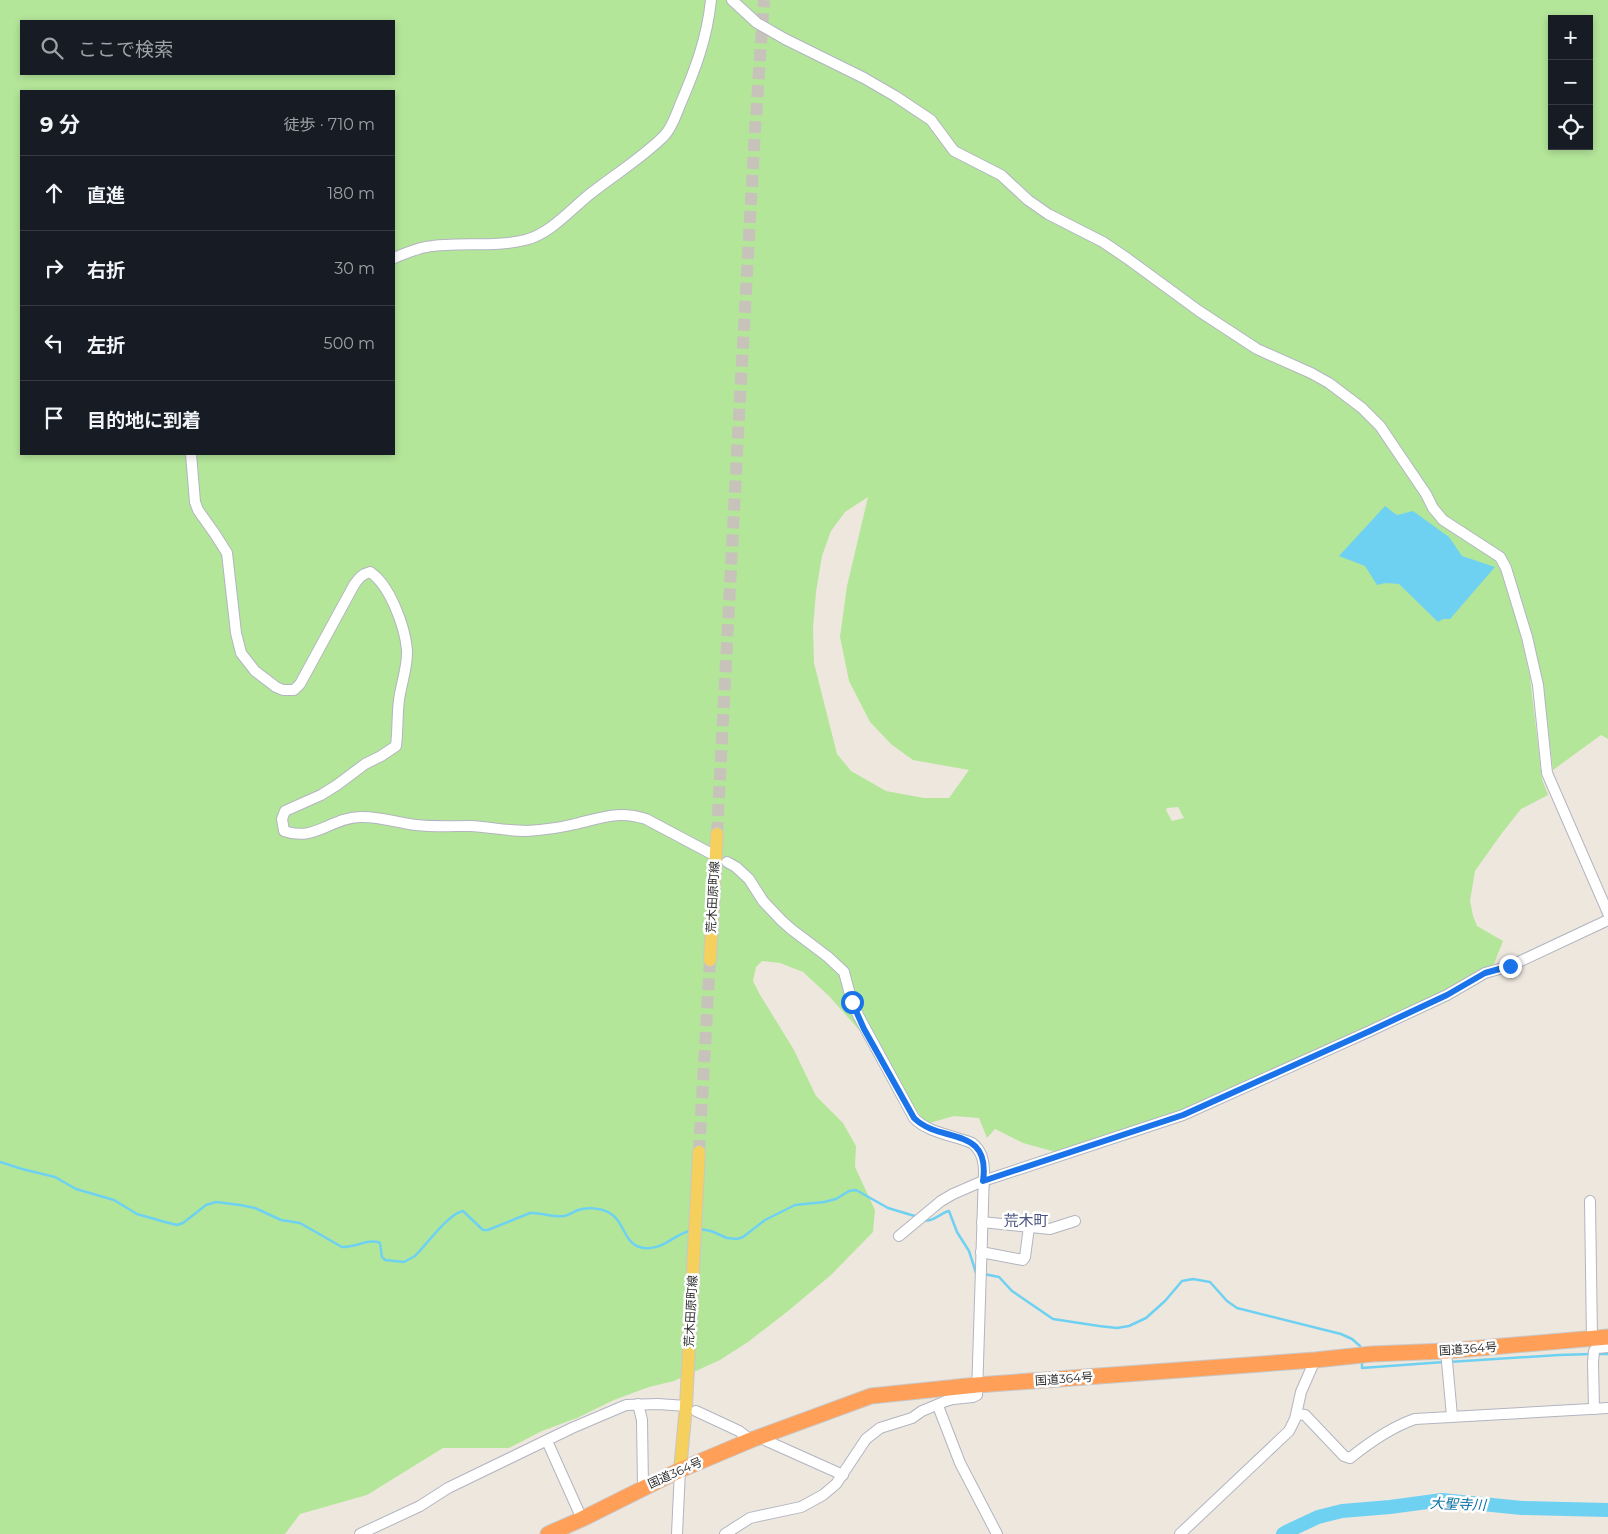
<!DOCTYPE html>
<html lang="ja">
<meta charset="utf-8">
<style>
body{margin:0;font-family:Montserrat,"Noto Sans JP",sans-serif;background:#242831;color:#f1f3f6}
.controls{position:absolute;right:15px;top:15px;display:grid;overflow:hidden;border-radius:0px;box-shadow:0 2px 8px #0003}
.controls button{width:45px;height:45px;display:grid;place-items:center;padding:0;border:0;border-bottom:1px solid #363941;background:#171b24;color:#f1f3f6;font:25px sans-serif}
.stop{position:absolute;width:15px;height:15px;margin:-11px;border:4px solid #1a73e8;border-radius:50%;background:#fff}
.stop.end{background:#1a73e8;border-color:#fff;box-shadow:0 1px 5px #0008}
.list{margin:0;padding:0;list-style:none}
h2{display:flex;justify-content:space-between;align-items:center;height:65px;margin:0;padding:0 20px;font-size:21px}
h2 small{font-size:16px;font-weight:400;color:#9ea1a6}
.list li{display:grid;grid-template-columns:32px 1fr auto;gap:15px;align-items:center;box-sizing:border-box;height:75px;padding:0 20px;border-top:1px solid #363941}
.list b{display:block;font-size:19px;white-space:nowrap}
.list em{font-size:16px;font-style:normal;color:#9ea1a6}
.icon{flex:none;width:28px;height:28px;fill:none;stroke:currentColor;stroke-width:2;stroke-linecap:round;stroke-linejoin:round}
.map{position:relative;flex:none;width:1608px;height:1534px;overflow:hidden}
.search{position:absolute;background:#171b24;box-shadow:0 2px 8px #0003;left:20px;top:20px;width:375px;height:55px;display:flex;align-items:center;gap:12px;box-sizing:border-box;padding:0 18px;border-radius:0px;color:#9ea1a6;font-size:19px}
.panel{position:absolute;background:#171b24;box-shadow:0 2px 8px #0003;left:20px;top:90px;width:375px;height:365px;border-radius:0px}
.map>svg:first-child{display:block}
.green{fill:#b4e69a;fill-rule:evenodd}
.water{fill:#6fd1f2}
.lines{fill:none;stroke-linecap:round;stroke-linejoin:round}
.stream{stroke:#6fd1f2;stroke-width:2.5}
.river{stroke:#6fd1f2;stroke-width:14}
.major-tunnel{stroke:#c7c2ba;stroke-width:12;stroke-dasharray:12 6;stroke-linecap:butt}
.minor-casing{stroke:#b2b5c0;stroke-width:12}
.major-casing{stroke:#c8c8c8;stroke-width:14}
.highway-casing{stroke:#c8c8c8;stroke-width:17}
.minor{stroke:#fff;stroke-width:10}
.major{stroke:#f5d05d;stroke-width:12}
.highway{stroke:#ff9f58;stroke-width:15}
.route{stroke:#1a73e8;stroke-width:6}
.labels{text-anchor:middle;stroke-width:5;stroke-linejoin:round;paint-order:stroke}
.street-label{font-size:12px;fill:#2c2c2c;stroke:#fff}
.water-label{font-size:14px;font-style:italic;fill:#0a6fa2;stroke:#fff}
.quarter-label{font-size:15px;fill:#4b547f;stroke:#fff}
</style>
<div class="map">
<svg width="1608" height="1534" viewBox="0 0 1608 1534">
<rect width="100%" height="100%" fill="#eee7de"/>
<!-- green -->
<path class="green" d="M0,0H1608V739L1601,735L1553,770L1544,694L1537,659L1521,598L1515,610L1530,677L1542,779L1548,795L1521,809L1502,833L1475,871L1470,901L1473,916L1477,926L1503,941L1494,964L1452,987L1388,1020L1176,1113L1059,1153L1023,1143L995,1129L987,1138L979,1118L954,1116L926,1124L870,1042L829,996L803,972L780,963L762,961L756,967L753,981L759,993L794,1050L816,1096L843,1123L856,1146L855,1167L875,1210L873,1232L831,1275L788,1311L748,1342L720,1360L674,1381L649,1387L614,1400L577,1418L542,1431L509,1448H443L367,1495L300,1514L285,1534H0ZM1552,19H1589V146H1552ZM21,21H394V74H21ZM21,91H394V454H21ZM868,497L847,586L840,637L849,681L870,722L892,745L913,760L969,770L949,798H924L886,791L851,771L837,754L814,663L813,628L816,592L822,556L831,531L845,512ZM1178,807L1184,818L1172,821L1166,810L1167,808Z"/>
<!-- water -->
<path class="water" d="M1385,506L1397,515L1413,511L1449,537L1462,556L1495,567L1450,619H1443L1438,622L1399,584L1386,583L1377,585L1365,566L1339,556Z"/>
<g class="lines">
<!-- stream -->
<g class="stream">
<path d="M0,1162L22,1169L55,1177L76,1189L114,1200L137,1214L165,1222L177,1225L183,1223L206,1205L216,1202L240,1205L255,1208L281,1220L300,1223L342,1247C355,1248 368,1238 380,1243L382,1257L385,1260L404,1262L415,1256C427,1244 448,1214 463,1211L483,1230H488L530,1213C542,1212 552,1218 564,1216C569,1215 573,1212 578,1210C587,1207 600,1208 608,1212C626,1221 623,1246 644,1248C664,1250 674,1234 690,1231"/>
<path d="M923,1220C933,1223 940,1213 949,1211L957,1232L969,1251L976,1273H979"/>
<path d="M700,1229L711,1231L727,1238L737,1239L743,1237L765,1220L795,1205L824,1202L836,1199L849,1191L856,1190L888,1208L918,1217"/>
<path d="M984,1274L999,1277L1012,1291L1053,1319L1099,1326L1117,1328L1129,1326L1146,1318L1165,1301L1182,1281L1193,1279L1210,1282L1227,1301L1237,1308L1341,1334L1352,1339L1360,1346"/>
<path d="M1596,1354H1608"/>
<path d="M1449,1362L1559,1355L1591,1354"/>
<path d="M1362,1363V1368L1444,1362"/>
</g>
<!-- river -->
<path class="river" d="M1283,1534L1288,1531L1318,1517L1342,1511L1390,1507L1442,1500L1522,1508L1608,1510"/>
<!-- major-tunnel -->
<g class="major-tunnel">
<path d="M717,834L738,434L755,130L764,0"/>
<path d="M699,1152L710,960"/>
</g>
<!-- minor casing -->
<g class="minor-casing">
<g id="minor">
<path d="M732,0L757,23L785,39L864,78L895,96L931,120L954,151L1001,175L1028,200L1048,214L1103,242L1128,259L1199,311L1257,349L1311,373L1329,383L1362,408L1380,426L1426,494L1433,508L1443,520L1500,557L1506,568L1527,637L1538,685L1547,773L1608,913"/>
<path d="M394,258C404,254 415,249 426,247C458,241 493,248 525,240C550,234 570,210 590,194C614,175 642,158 664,136C672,128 676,115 680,105C695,70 707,39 711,0"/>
<path d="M191,454L195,502L198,510L215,534L227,553L236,633L241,653L255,671L276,687L283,690H294L300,684L354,585C359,578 362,574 370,572C390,585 405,627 407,650C408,666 401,684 399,700C397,715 398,730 396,746L381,756L365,764L337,785L321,795L285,811L282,819L284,831C315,842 330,818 360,817C379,816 398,823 416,825C434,827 452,826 470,826C489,827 508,831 527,831C543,830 559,828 575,824C602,818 618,810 646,819L710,853"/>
<path d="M1590,1201L1592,1339"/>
<path d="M982,1222L1050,1229L1075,1221"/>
<path d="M899,1236L941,1201L953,1194L983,1181L1183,1115L1370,1031L1447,995L1485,973L1510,966L1608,920"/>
<path d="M981,1252L1023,1260L1025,1257L1029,1227"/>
<path d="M1446,1351L1452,1416"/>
<path d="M638,1404L642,1420L643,1487"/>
<path d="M938,1406L960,1463L997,1534"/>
<path d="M1594,1409L1593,1362L1594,1351L1597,1348L1608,1347"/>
<path d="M696,1411L739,1431L751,1440"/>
<path d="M1297,1414L1305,1415L1344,1456L1350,1458C1370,1442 1391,1427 1415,1419L1608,1408"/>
<path d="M761,1437L767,1441L843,1475"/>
<path d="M547,1441L582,1519"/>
<path d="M360,1534L420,1506L448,1488L572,1428L626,1405L658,1404L686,1406"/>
<path d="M677,1534L680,1470"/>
<path d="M725,1534L750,1518L801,1507L823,1495L836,1484L866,1439L880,1428L912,1418L922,1411L946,1401L953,1399L973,1397L977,1395L984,1173C984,1161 982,1151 972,1143C953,1135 928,1133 914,1118L858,1015L852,1002L844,972L828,957L791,929L781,920L763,901L749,879L736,867L727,862"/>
<path d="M1180,1534L1289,1431L1295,1419L1301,1392L1315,1360"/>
</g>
</g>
<!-- major casing -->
<g class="major-casing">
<g id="major">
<path d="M710,960L717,834"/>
<path d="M680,1470L686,1406L699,1152"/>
</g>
</g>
<!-- highway casing -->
<g class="highway-casing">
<path id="highway" d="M548,1534L582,1519L680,1470L751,1440L871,1396L977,1385L1315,1360L1372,1354L1446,1351L1608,1337"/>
</g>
<!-- minor -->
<use href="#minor" class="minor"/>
<!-- major -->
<use href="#major" class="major"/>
<!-- highway -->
<use href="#highway" class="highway"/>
</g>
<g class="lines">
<!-- route -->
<path class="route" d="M852,1002L864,1029L914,1118C940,1144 991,1125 983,1181L1183,1115L1370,1031L1447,995L1485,973L1510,966"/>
</g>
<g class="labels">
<!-- street labels -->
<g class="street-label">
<text transform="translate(713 897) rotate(-87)" y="4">荒木田原町線</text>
<text transform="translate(691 1311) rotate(-87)" y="4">荒木田原町線</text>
<text transform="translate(1468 1349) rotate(-4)" y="4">国道364号</text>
<text transform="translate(1064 1379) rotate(-4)" y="4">国道364号</text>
<text transform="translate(675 1473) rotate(-24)" y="4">国道364号</text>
</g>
<!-- water labels -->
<g class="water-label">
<text transform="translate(1458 1504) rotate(2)" y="5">大聖寺川</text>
</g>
<!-- quarter labels -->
<g class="quarter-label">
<text x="1026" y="1226">荒木町</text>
</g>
</g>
</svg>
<div class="controls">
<button>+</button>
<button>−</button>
<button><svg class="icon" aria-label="locate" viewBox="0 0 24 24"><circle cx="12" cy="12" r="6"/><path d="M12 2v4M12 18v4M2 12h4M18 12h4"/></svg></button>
</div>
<div class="stop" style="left:852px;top:1002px"></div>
<div class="stop end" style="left:1510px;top:966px"></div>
<div class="search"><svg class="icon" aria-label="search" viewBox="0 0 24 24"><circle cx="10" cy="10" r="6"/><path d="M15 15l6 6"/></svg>ここで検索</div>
<section class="panel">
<h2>9 分<small>徒歩 · 710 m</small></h2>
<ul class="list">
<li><svg class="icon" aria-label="ahead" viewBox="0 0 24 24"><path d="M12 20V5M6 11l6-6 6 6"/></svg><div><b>直進</b></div><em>180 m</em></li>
<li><svg class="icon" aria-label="right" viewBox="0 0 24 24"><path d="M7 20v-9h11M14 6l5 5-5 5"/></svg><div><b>右折</b></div><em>30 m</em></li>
<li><svg class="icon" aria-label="left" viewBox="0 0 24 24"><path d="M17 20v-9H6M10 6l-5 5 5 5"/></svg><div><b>左折</b></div><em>500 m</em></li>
<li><svg class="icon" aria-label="arrive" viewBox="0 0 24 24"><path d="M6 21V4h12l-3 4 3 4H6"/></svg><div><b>目的地に到着</b></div></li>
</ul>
</section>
</div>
